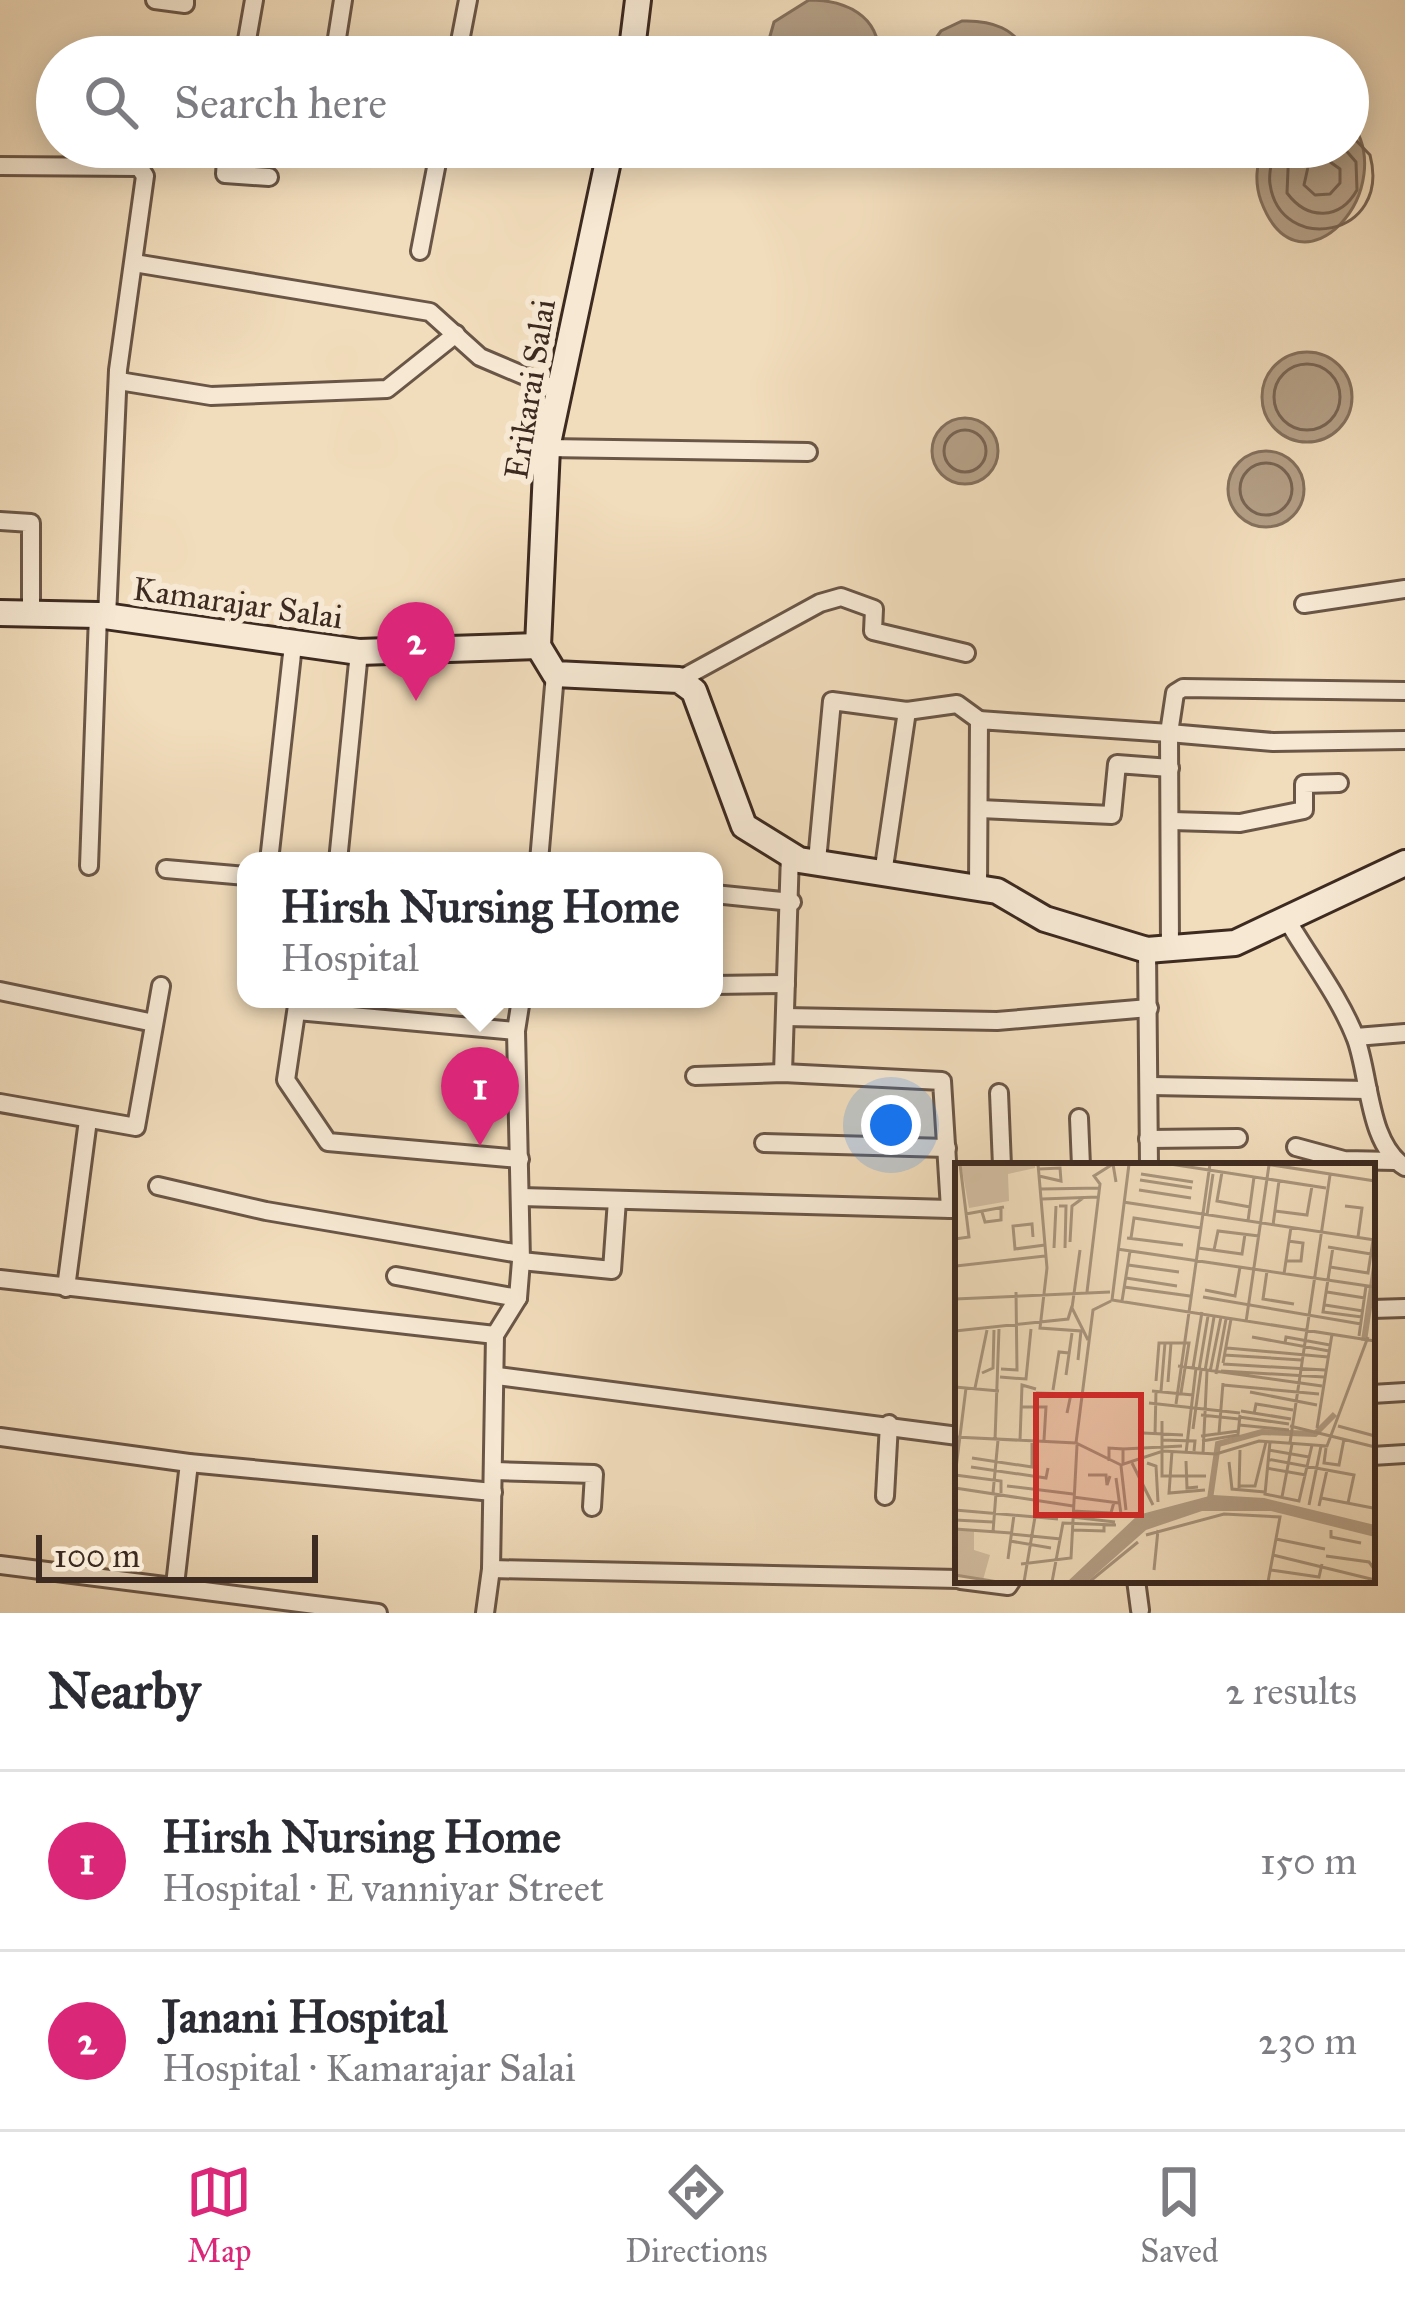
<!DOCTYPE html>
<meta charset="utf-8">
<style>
body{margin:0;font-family:"IM FELL Great Primer",serif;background:#f2f2f3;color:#2b2b33}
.scale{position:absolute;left:36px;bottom:30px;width:282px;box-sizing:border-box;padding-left:12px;border:6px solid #3d2a20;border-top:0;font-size:33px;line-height:42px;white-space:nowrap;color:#3d2a20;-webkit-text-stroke:9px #f6e8d3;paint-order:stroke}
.you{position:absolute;left:891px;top:1125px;width:42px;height:42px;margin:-30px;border:9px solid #fff;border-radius:50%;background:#1a73e8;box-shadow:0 0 0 18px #1a73e833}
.badge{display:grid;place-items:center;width:78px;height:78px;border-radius:50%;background:#db2777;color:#fff;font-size:39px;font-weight:700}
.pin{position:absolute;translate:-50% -99px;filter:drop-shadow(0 3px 6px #0008)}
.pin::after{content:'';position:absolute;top:63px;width:42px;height:36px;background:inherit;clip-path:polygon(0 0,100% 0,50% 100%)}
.popup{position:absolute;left:237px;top:852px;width:486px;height:156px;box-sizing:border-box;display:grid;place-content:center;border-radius:24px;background:#fff;filter:drop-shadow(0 3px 9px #0005);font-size:39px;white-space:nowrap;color:#7c7c81}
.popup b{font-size:45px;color:#2b2b33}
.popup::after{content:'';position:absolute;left:50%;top:100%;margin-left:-24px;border:24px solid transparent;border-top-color:#fff}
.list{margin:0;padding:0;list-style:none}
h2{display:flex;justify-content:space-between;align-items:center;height:156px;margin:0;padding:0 48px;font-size:51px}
h2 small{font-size:39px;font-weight:400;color:#7c7c81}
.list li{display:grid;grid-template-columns:78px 1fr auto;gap:36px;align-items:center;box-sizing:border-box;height:180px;padding:0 48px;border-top:3px solid #e1e1e2}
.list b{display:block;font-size:45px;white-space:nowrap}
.list p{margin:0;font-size:39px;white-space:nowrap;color:#7c7c81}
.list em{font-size:39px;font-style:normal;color:#7c7c81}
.icon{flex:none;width:66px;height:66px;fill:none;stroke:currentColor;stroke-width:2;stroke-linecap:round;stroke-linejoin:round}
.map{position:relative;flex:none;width:1405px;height:1613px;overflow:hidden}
.search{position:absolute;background:#fff;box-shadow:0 6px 30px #0003;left:36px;right:36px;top:36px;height:132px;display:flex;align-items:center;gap:30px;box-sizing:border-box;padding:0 42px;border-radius:66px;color:#7c7c81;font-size:45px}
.sheet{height:516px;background:#fff}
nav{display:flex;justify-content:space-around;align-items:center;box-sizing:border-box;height:168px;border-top:3px solid #e1e1e2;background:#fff;font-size:33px;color:#7c7c81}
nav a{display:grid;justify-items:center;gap:6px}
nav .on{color:#db2777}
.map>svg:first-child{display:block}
.water{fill:#b49f86;stroke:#84705d;stroke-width:3}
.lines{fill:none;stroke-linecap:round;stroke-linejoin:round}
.shore{stroke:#786453;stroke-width:3}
.street-casing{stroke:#6a5647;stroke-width:22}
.secondary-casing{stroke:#3d2a20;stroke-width:30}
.street{stroke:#f6e8d3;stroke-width:16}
.secondary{stroke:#f6e8d3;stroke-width:24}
.labels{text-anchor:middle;stroke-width:12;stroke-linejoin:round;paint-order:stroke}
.street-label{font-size:33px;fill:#3d2a20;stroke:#f6e8d3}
.inset-river{fill:none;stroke:#b49f86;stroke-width:6}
.inset-road{fill:none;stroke:#a9957d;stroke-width:3}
.view{fill:#d62828;fill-opacity:0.15;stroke:#d62828;stroke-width:6}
.inset-edge{fill:none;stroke:#3d2a20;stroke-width:6}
</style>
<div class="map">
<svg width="1405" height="1613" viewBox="0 0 1405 1613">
<rect width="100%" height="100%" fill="#f1dcbb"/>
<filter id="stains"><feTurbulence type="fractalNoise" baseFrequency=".00167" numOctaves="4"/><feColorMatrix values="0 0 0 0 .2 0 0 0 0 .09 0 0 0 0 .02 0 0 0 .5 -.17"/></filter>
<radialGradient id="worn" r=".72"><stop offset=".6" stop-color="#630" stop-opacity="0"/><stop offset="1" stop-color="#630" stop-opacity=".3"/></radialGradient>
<!-- water -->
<g class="water">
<path d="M809,0C845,0 880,15 879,57H764L774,22Z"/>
<path d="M962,21C992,20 1016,28 1029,57H922L941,31Z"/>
<path d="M1348,118C1405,186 1300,305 1261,201C1255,184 1255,163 1265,147H1348Z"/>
<circle cx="1307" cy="397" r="45"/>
<circle cx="965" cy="451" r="33"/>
<circle cx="1266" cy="489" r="38"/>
</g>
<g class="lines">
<!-- shore -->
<g class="shore">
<path d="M1274,147C1273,159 1268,172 1270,184C1280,256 1392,238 1370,155L1348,132"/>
<path d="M1289,147L1287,193C1308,221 1340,220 1357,190L1356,162L1343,147"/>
<path d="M1312,149L1340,169V183L1330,194L1315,195L1304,185Z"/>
<circle cx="1307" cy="397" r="33"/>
<circle cx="965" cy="451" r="21"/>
<circle cx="1266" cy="489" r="26"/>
</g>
<!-- street casing -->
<g class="street-casing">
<g id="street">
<path d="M155,0L185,4V0"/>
<path d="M244,57L254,0"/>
<path d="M334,57L343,0"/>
<path d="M457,57L468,0"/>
<path d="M227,147L225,174L269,177"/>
<path d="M0,166L139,167L145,176L118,370L107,617"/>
<path d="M420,251L440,147"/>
<path d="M134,263L430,312L480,357L558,390"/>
<path d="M119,381L211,396L387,389L456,334"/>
<path d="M547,448L808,452"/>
<path d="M0,521L31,523V613"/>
<path d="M1304,604L1405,589"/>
<path d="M679,680L820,603L841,597L874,609L873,631L966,653"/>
<path d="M1405,691L1183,688L1175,693L1169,733L1273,742L1405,740"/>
<path d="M980,809L1112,815L1117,764L1170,768"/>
<path d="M1172,821L1240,823L1304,810V784L1339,783"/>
<path d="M269,861L293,645"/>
<path d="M338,861L359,652"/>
<path d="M539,861L555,674"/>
<path d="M817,861L832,701L907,711L957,704L979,720"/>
<path d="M89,866L98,615"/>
<path d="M166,869L246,876"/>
<path d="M883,874L907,711"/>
<path d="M978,889L979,720L1169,733L1170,949"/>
<path d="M714,894L792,902"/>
<path d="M1286,918C1308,956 1340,997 1356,1039C1370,1077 1368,1144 1405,1167"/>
<path d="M1147,950L1149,1166"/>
<path d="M714,985L786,984"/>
<path d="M0,991L154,1023"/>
<path d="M298,999L286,1080L328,1142L520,1159"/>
<path d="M297,1011L516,1031"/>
<path d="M785,1017L997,1021L1149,1008"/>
<path d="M1356,1037L1405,1033"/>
<path d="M783,1073L790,854"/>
<path d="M695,1076L783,1073L942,1081L950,1209H957"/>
<path d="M1152,1086L1368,1090"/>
<path d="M999,1093L1002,1166"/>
<path d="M0,1103L136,1127L161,986"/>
<path d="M1079,1118L1081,1166"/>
<path d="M1148,1139L1238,1138"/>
<path d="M764,1143L947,1148"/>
<path d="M1296,1147L1344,1160L1395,1161"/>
<path d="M158,1186L266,1211L520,1254"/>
<path d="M521,1197L950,1209"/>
<path d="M521,1261L612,1270L617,1200"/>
<path d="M396,1276L518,1298"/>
<path d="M0,1279L495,1335"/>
<path d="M66,1288L88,1120"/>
<path d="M1372,1309L1405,1308"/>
<path d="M497,1376L958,1436"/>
<path d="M1372,1394L1405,1392"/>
<path d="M0,1437L189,1463L493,1492"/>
<path d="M1372,1456L1405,1454"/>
<path d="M495,1471L594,1474L592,1507"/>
<path d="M885,1496L889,1424"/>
<path d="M0,1565L378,1613"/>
<path d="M491,1569L958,1579"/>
<path d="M961,1580L1008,1586L1012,1580"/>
<path d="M1136,1580L1140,1610"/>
<path d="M175,1585L189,1463"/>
<path d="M485,1613L491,1569L495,1335L518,1298L521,1261L516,1031L521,999"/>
</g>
</g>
<!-- secondary casing -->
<g class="secondary-casing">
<g id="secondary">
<path d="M631,57L638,0"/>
<path d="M0,613L98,615L359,652L538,646"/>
<path d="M538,646L555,674L679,680L694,691L744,826L799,860L997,891L1045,919L1147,950L1235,943L1405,863"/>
<path d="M538,646L547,448L611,147"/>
</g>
</g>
<!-- street -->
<use href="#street" class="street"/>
<!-- secondary -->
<use href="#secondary" class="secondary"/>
</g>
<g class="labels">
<!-- street labels -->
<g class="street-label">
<text transform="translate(529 389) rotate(-81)" y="12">Erikarai Salai</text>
<text transform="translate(238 602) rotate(8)" y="12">Kamarajar Salai</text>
</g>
</g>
<!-- overview -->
<g transform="translate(955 1163)">
<rect width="420" height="420" fill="#f1dcbb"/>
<path d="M6,1H80V5L53,11L54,38L14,45ZM0,367L19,368V387L35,392L28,417L0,412Z" fill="#d2bea1"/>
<path d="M258,332L309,335L420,362V374L316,348H247L191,367L132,419H112L183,352Z" fill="#b49f86"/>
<path class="inset-river" d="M409,178L420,104M255,336L263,281L307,269L360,271L380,251"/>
<path class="inset-road" d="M83,1L92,105L85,165L126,168L123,197M174,1L157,137L420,178M215,1L371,25M311,1L420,18M84,6L105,5L106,18L84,13M267,9L262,38L295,44M186,11L238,19M185,17L237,25M86,26L145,25M184,27L236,35M87,36L143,34M168,39L420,77M104,43H111L110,85M390,43L407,45L403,74M320,48L352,52L357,23M27,49L30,59L46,57V45M11,51L49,44M252,52L258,11M293,58L299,14M318,62L324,18M78,74L77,61L58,63L60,86L90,82M172,75L228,82M176,75L179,55L246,65M0,76L14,74L5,1M115,79L117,43L128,35M373,84L416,91M378,84L368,149L407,154M99,85L101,43M243,85L287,91L290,71M162,86L420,124M125,87L117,145L133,177M259,87L263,68L304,73M330,98H346L348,80L333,78M173,102L224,109M1,103L90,93M375,104L413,110L418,77M312,108L308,136L339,141M329,111L336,64M171,115L222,123M169,124L235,133M250,127L280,133L285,104M132,129L145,21L139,13L158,1L161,19M372,129L410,135M248,134L406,161M0,136L155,129M167,138L175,88M370,142L408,148M291,159L314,2M0,168L113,156L117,143M404,173L411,123M297,174L374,188M330,180L331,174L375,182M272,185L373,194M269,192L346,197M268,200L276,156M268,201L370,207M223,203L367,223M238,205L247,149M46,206L62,207L61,129M244,207L253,153M250,208L259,154M266,208L369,214M255,209L266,154M27,210L38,205L39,167M261,211L271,156M111,212L117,170M45,214L71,216L76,166M201,218L204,180H234L226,230M213,219L216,180M268,222L364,231M0,224L44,228M20,225L32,167M98,227L104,189L114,190M197,228L238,232M206,228L210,180M295,229L362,242M81,230L116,231L112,250M194,240L285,250M221,241L255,1M66,244H91L89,277M286,248L336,256M299,251L301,241L338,247M246,252L284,256M284,254L334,261M207,258V313H251M284,262L334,267M335,263L420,284M383,263L420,273M362,265L377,171M238,266L246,207M188,270L228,272M264,270L268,220M200,271L201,228M246,273L284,268M0,274L121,280L166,302L208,288L261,291L304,278L372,283L413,174M40,277L44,166M206,277L240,278L239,288M65,278L67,222L81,226M247,278L283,272L285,252M315,279L310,331L344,338L357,282M121,280L138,147L156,138M335,280L375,12M371,285L369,300L384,302L389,276M168,286L227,283M314,287L354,294M217,288L214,330L250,327M231,290L241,205M248,291L252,208M17,295L77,304V280M312,296L399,312L393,340M154,298V285L168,286V302M231,298L232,325L243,324M274,299L277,326L310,329M177,300L198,342M192,300L201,303L203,339M166,303L171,347M16,304L91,315L93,305M1,305L11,225M311,305L351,312M0,312L46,318V330M133,312H151L152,322L155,313M161,315L166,351M52,323L118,331M285,323H300L311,279M0,325L118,343M284,325L285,287M38,330L43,277M118,334L164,340M327,334L337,281M366,335L418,345M354,342L366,283M364,343L372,307M0,347L103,356M117,348L156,350L159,339M80,354L117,353M117,354L160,359M0,357L38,359M0,366L56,370M118,367L149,368V361M376,367V374L406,380M38,369L41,330M56,371L106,376M191,372L269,351L325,354L313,419M321,376L370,386M55,378L96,385M318,392L420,417M371,393L414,399L420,407M53,396L59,352M66,401L116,395L122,282M199,407L203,367M316,407L364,414L367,401M0,412L43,419M69,419L80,354M97,419L108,360L161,362M134,419L183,379"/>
<path class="view" d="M81,232H186V352H81Z"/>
<rect width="420" height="420" class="inset-edge"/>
</g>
<rect width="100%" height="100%" filter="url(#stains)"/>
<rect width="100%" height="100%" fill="url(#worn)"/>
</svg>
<div class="scale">100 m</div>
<div class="you"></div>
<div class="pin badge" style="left:480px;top:1146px">1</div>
<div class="popup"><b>Hirsh Nursing Home</b>Hospital</div>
<div class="pin badge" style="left:416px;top:701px">2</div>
<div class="search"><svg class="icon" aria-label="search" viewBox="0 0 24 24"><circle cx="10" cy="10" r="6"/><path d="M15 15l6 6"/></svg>Search here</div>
</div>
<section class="sheet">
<h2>Nearby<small>2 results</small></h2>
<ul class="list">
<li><span class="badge">1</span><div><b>Hirsh Nursing Home</b><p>Hospital · E vanniyar Street</p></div><em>150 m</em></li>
<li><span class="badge">2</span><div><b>Janani Hospital</b><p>Hospital · Kamarajar Salai</p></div><em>230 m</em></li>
</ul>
</section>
<nav>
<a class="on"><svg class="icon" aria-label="map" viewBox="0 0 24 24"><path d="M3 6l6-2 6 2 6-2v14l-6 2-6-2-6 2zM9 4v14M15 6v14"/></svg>Map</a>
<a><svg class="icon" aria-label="directions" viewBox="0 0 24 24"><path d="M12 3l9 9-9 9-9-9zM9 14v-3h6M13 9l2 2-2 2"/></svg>Directions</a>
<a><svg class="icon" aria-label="saved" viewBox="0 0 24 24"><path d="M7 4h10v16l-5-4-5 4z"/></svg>Saved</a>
</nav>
